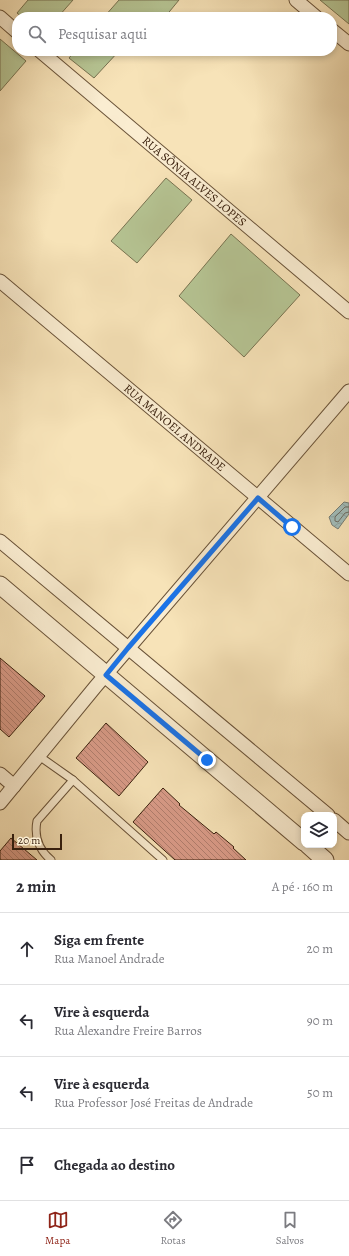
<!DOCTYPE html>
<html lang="pt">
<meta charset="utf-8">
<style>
body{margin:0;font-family:Alegreya,serif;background:#f7f7f7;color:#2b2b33}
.controls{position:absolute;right:12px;bottom:12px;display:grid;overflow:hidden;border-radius:8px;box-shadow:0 2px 6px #0003}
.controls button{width:36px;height:36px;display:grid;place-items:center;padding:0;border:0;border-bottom:1px solid #e1e1e2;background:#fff;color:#2b2b33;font:20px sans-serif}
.scale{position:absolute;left:12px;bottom:10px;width:50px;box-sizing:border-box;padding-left:4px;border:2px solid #3a210e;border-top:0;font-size:11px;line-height:14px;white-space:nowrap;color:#3a210e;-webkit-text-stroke:3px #faedd1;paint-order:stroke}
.stop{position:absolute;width:12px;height:12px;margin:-9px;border:3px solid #1a73e8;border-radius:50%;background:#fff}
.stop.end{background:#1a73e8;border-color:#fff;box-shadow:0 1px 4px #0008}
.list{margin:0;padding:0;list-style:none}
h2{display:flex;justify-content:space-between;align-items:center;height:52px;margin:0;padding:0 16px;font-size:17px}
h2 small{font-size:13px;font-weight:400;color:#7c7c81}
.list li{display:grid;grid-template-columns:26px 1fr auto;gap:12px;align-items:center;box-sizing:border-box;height:72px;padding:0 16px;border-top:1px solid #e1e1e2}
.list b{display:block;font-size:15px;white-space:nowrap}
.list p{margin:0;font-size:13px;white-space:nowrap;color:#7c7c81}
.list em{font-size:13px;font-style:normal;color:#7c7c81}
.icon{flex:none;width:22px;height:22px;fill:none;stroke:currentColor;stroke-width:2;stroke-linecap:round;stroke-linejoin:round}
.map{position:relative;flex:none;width:349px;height:860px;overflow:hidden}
.search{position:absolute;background:#fff;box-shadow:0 2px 6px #0003;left:12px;right:12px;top:12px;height:44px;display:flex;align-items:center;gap:10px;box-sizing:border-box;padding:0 14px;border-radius:16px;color:#7c7c81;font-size:15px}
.sheet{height:340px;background:#fff}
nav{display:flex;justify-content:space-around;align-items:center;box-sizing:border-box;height:56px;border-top:1px solid #e1e1e2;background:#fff;font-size:11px;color:#7c7c81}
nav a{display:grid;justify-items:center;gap:2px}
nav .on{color:#8f2418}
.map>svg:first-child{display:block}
.green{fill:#b6c594;stroke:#787351}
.water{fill:url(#water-waves);stroke:#787e75}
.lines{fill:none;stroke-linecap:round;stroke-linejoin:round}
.shore{stroke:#6e6e64;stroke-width:1}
.building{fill:url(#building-back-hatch);stroke:#3a210e}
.service-casing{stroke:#695238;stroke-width:9}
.minor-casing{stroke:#695238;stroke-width:15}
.tertiary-casing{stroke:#695238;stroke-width:19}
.service{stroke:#faedd1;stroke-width:7}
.minor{stroke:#faedd1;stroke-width:13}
.tertiary{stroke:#faedd1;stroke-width:17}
.route{stroke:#1a73e8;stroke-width:5}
.labels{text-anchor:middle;stroke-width:3;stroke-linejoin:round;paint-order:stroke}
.street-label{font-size:12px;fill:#3a210e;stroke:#faedd1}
</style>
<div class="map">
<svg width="349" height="860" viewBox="0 0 349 860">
<defs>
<pattern id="water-waves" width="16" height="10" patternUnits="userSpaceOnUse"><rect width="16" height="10" fill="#a1bcb9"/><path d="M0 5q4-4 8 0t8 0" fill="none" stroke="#8ba19e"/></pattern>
<pattern id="building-back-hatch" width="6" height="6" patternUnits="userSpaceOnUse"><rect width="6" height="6" fill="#d99b88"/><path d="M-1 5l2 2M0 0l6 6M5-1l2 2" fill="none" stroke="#b17e6e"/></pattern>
</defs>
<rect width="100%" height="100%" fill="#f7e3b8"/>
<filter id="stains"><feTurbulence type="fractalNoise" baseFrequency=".005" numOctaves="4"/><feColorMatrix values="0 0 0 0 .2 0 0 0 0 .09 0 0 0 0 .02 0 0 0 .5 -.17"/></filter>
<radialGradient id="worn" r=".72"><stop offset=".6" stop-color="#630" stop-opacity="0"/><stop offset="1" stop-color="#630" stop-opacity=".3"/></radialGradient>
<!-- green -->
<g class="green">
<path d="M28,0H73L58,17H22L17,13Z"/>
<path d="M119,0H179L165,17H154L152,16L151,17H104Z"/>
<path d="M320,0H349V24Z"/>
<path d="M0,39L26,61L0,91Z"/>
<path d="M75,51H119L94,78L69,58Z"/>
<path d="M166,178L192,200L137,263L111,241Z"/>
<path d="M231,234L300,295L244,357L179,296Z"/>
</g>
<!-- water -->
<path class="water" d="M344,502L349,503V514L338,529L332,525L329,517Z"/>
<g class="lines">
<!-- shore -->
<path class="shore" d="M349,507H345L335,517V521L338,522L345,513L349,512"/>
</g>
<!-- building -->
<g class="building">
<path d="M0,658L45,696L9,737L0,729Z"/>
<path d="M106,723L148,762L119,796L76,758Z"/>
<path d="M163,788L180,804L179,805L214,834L216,832L234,847L233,848L246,860H175L133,822Z"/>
<path d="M11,838L37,860H0V851Z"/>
</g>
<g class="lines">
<!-- service casing -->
<g class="service-casing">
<g id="service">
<path d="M39,756L73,780L163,860"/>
<path d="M51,860C39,850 34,836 37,821L73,780"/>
</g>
</g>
<!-- minor casing -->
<g class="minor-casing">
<g id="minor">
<path d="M296,0L316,17"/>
<path d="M0,17L17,32"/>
<path d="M332,30L349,44"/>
<path id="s1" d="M40,51L349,312"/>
<path id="s2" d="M0,281L349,574"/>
<path d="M0,541L328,815"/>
<path d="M0,774L14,786"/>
<path d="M0,803L96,686L349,391"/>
<path d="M334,820L349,833"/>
</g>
</g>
<!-- tertiary casing -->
<g class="tertiary-casing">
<g id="tertiary">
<path d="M0,585L304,842"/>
<path d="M308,845L325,860"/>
</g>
</g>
<!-- service -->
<use href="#service" class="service"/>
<!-- minor -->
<use href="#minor" class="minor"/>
<!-- tertiary -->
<use href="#tertiary" class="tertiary"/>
</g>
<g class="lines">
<!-- route -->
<path class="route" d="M207,760L106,675L128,648L258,498L292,527"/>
</g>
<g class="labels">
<!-- street labels -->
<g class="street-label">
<text dy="4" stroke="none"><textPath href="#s1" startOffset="202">RUA SÔNIA ALVES LOPES</textPath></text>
<text dy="4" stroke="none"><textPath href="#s2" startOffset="228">RUA MANOEL ANDRADE</textPath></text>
</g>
</g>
<rect width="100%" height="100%" filter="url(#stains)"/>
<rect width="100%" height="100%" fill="url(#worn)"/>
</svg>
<div class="controls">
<button><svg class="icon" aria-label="layers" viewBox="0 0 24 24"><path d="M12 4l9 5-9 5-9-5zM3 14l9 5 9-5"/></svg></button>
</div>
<div class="scale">20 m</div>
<div class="stop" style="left:292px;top:527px"></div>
<div class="stop end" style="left:207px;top:760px"></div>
<div class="search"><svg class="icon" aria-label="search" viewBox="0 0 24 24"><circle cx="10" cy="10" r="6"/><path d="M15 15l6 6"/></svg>Pesquisar aqui</div>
</div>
<section class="sheet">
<h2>2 min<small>A pé · 160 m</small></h2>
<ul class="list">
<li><svg class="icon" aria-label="ahead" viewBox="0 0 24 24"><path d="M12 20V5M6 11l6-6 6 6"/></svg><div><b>Siga em frente</b><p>Rua Manoel Andrade</p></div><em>20 m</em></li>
<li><svg class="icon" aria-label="left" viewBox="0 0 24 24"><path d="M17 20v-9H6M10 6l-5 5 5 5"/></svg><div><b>Vire à esquerda</b><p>Rua Alexandre Freire Barros</p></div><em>90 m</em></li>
<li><svg class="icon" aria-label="left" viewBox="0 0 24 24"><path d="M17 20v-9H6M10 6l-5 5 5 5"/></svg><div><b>Vire à esquerda</b><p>Rua Professor José Freitas de Andrade</p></div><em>50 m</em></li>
<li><svg class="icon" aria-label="arrive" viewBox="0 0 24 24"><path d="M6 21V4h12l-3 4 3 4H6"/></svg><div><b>Chegada ao destino</b></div></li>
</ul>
</section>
<nav>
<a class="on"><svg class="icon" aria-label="map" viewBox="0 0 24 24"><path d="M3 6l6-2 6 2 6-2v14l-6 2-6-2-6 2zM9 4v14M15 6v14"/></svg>Mapa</a>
<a><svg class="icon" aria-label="directions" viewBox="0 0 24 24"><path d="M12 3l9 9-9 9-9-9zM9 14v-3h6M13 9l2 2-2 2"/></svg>Rotas</a>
<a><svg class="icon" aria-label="saved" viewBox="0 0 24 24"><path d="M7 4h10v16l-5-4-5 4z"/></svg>Salvos</a>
</nav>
